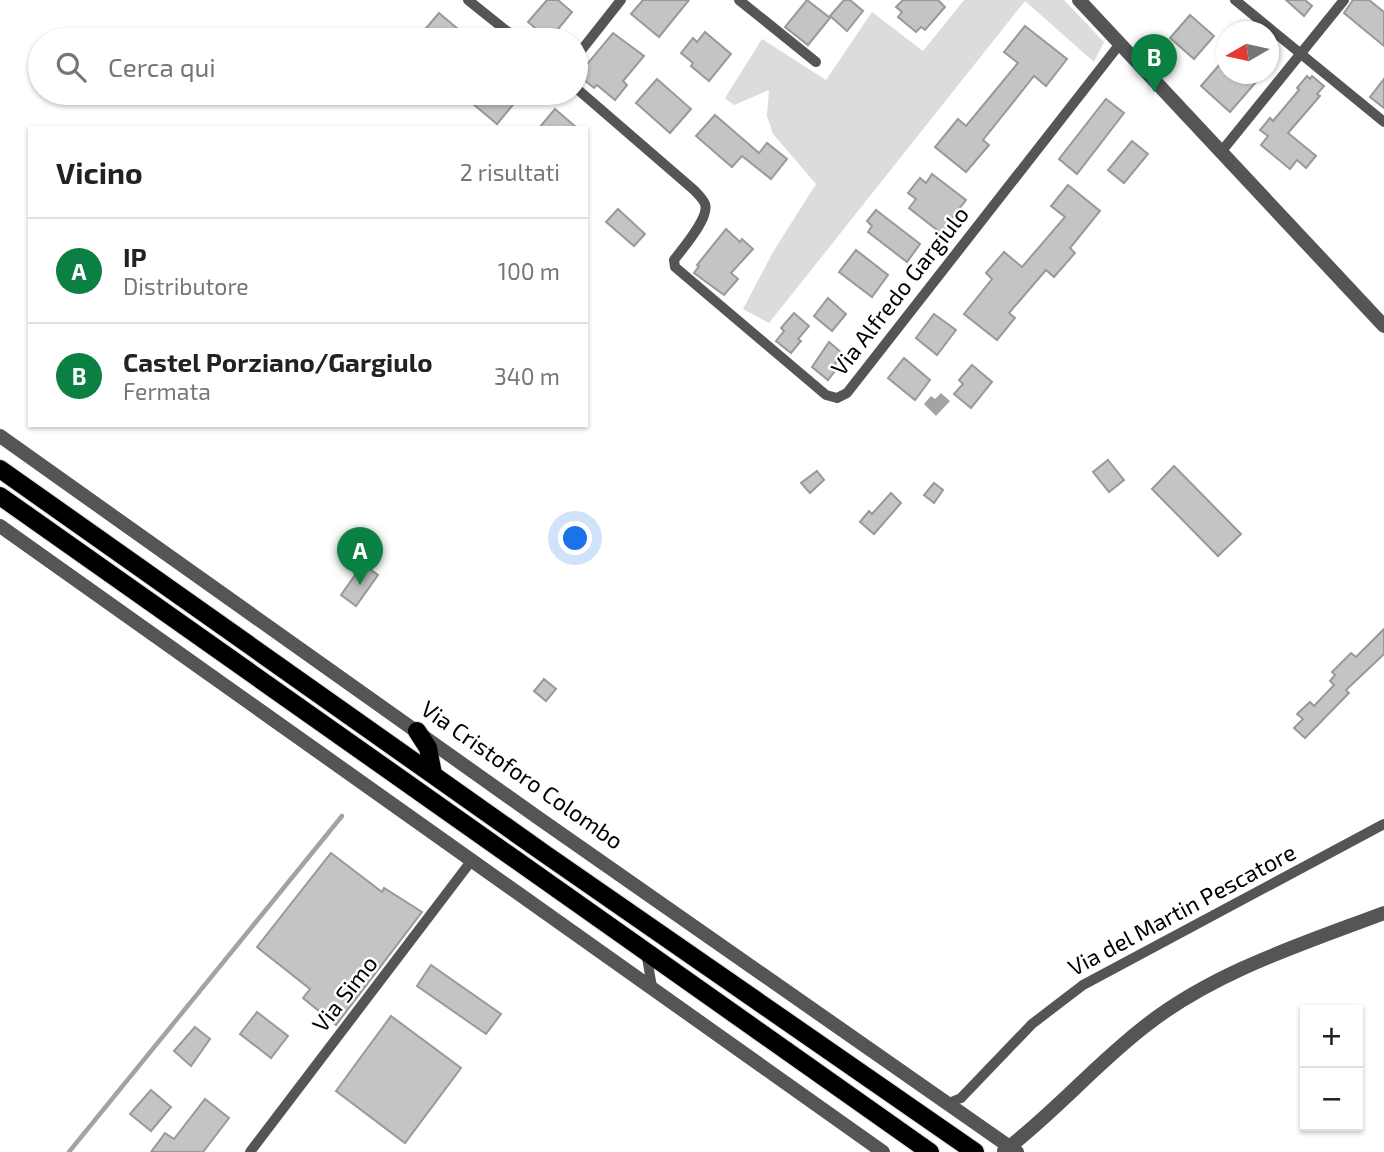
<!DOCTYPE html>
<html lang="it">
<meta charset="utf-8">
<style>
body{margin:0;font-family:"Exo 2",sans-serif;background:#f2f2f2;color:#222}
.controls{position:absolute;right:21px;bottom:21px;display:grid;overflow:hidden;border-radius:0px;box-shadow:0 2px 5px #0004}
.controls button{width:63px;height:63px;display:grid;place-items:center;padding:0;border:0;border-bottom:2px solid #e0e0e0;background:#fff;color:#222;font:35px sans-serif}
.compass{position:absolute;left:1216px;top:21px;width:63px;height:63px;border-radius:50%;background:#fff;box-shadow:0 2px 5px #0004;rotate:261deg}
.you{position:absolute;left:576px;top:539px;width:24px;height:24px;margin:-18px;border:5px solid #fff;border-radius:50%;background:#1a73e8;box-shadow:0 0 0 10px #1a73e833}
.badge{display:grid;place-items:center;width:46px;height:46px;border-radius:50%;background:#0b8043;color:#fff;font-size:23px;font-weight:700}
.pin{position:absolute;translate:-50% -58px;filter:drop-shadow(0 2px 4px #0008)}
.pin::after{content:'';position:absolute;top:37px;width:24px;height:21px;background:inherit;clip-path:polygon(0 0,100% 0,50% 100%)}
.list{margin:0;padding:0;list-style:none}
h2{display:flex;justify-content:space-between;align-items:center;height:91px;margin:0;padding:0 28px;font-size:30px}
h2 small{font-size:23px;font-weight:400;color:#767676}
.list li{display:grid;grid-template-columns:46px 1fr auto;gap:21px;align-items:center;box-sizing:border-box;height:105px;padding:0 28px;border-top:2px solid #e0e0e0}
.list b{display:block;font-size:26px;white-space:nowrap}
.list p{margin:0;font-size:23px;white-space:nowrap;color:#767676}
.list em{font-size:23px;font-style:normal;color:#767676}
.icon{flex:none;width:38px;height:38px;fill:none;stroke:currentColor;stroke-width:2;stroke-linecap:round;stroke-linejoin:round}
.map{position:relative;flex:none;width:1384px;height:1152px;overflow:hidden}
.search{position:absolute;background:#fff;box-shadow:0 2px 5px #0004;left:28px;top:28px;width:560px;height:77px;display:flex;align-items:center;gap:18px;box-sizing:border-box;padding:0 24px;border-radius:38px;color:#767676;font-size:26px}
.panel{position:absolute;background:#fff;box-shadow:0 2px 5px #0004;left:28px;top:126px;width:560px;height:301px;border-radius:0px}
.map>svg:first-child{display:block}
.green{fill:#dcdcdc}
.water{fill:#a3a3a3}
.lines{fill:none;stroke-linecap:round;stroke-linejoin:round}
.stream{stroke:#a3a3a3;stroke-width:4.5}
.building{fill:#c4c4c4;stroke:#999;stroke-width:2}
.primary-casing{stroke:#dbdbdb;stroke-width:20}
.minor{stroke:#555;stroke-width:10}
.tertiary{stroke:#555;stroke-width:14}
.primary{stroke:#000;stroke-width:18}
.labels{text-anchor:middle;stroke-width:5;stroke-linejoin:round;paint-order:stroke}
.street-label{font-size:23px;fill:#000;stroke:#fff}
</style>
<div class="map">
<svg width="1384" height="1152" viewBox="0 0 1384 1152">
<rect width="100%" height="100%" fill="#fff"/>
<!-- green -->
<path class="green" d="M964,0H1064L1104,42L1094,62L1025,1L769,323L743,309L773,252L816,184L773,134L767,116L769,90L734,105L725,98L762,39L826,80L872,12L923,51Z"/>
<!-- water -->
<path class="water" d="M941,393L950,401L936,416L924,404L931,396L935,399Z"/>
<g class="lines">
<!-- stream -->
<path class="stream" d="M69,1152L342,816"/>
</g>
<!-- building -->
<g class="building">
<path d="M547,0H558L572,12L549,40L528,22Z"/>
<path d="M643,0H689L659,37L631,14Z"/>
<path d="M807,0L830,18L808,45L785,27Z"/>
<path d="M844,0H850L863,11L847,31L830,16Z"/>
<path d="M903,0H938L945,7L925,30L921,27L916,32L898,17L902,12L896,7Z"/>
<path d="M1286,0H1305L1312,6L1304,16Z"/>
<path d="M1353,0H1369L1384,12V46L1344,13Z"/>
<path d="M439,13L471,40H416Z"/>
<path d="M1190,15L1214,36L1194,59L1170,38Z"/>
<path d="M1025,26L1067,59L1046,86L1034,76L983,140L989,145L966,172L935,147L958,119L966,126L1018,63L1004,52Z"/>
<path d="M705,32L731,54L709,81L691,66L693,63L681,53L693,38L697,42Z"/>
<path d="M613,33L644,56L623,81L627,85L615,100L597,85L594,88L578,75Z"/>
<path d="M1227,56V74H1263L1230,112L1201,86Z"/>
<path d="M1307,76L1310,79L1312,76L1324,86L1317,94L1320,96L1288,133L1316,156L1306,168L1297,160L1290,169L1261,145L1268,136L1260,130L1270,118L1273,121L1299,90L1297,88Z"/>
<path d="M657,79L691,109L670,133L636,103Z"/>
<path d="M1384,79V108L1370,97Z"/>
<path d="M460,93H508L517,100L497,124Z"/>
<path d="M1106,99L1124,113L1077,174L1059,159Z"/>
<path d="M555,109L577,128H539Z"/>
<path d="M715,115L759,153L767,143L787,159L771,179L742,156L732,167L696,136Z"/>
<path d="M1132,141L1148,154L1124,183L1108,170Z"/>
<path d="M932,174L966,200L941,233L909,208L916,199L908,193L920,178L926,183Z"/>
<path d="M1068,185L1100,211L1070,248L1075,253L1054,277L1046,270L1009,313L1015,318L997,340L964,314L992,279L986,273L1004,252L1022,267L1065,217L1051,206Z"/>
<path d="M618,209L645,234L634,246L606,222Z"/>
<path d="M876,210L920,244L907,262L868,232L872,226L867,221Z"/>
<path d="M726,229L740,242L742,239L753,249L731,273L738,279L724,295L694,273L699,266L697,265Z"/>
<path d="M856,250L888,275L872,297L839,272Z"/>
<path d="M828,298L846,314L832,331L814,316Z"/>
<path d="M794,313L809,326L798,339L801,341L791,353L776,341L784,331L781,328Z"/>
<path d="M934,314L956,330L937,355L916,338Z"/>
<path d="M829,342L843,354L835,364L838,367L828,380L812,367Z"/>
<path d="M904,358L930,380L915,400L888,378Z"/>
<path d="M972,365L992,382L971,408L954,394L963,384L959,380Z"/>
<path d="M1108,460L1124,480L1109,492L1093,472Z"/>
<path d="M1174,466L1241,534L1218,556L1152,489Z"/>
<path d="M817,471L824,480L810,493L801,483Z"/>
<path d="M934,483L943,490L934,503L924,495Z"/>
<path d="M891,493L901,503L874,534L860,522L869,511L872,514Z"/>
<path d="M363,564L378,575L356,606L341,595Z"/>
<path d="M1384,629V654L1346,690L1349,693L1305,738L1294,728L1303,719L1297,714L1310,702L1314,706L1334,685L1330,681L1335,675L1332,672L1351,653L1356,657Z"/>
<path d="M544,679L556,689L546,701L534,691Z"/>
<path d="M331,853L382,892L384,888L422,912L336,1025L303,998L310,989L257,947Z"/>
<path d="M431,965L501,1014L486,1034L417,986Z"/>
<path d="M257,1012L288,1036L271,1058L240,1034Z"/>
<path d="M391,1016L461,1068L405,1143L336,1091Z"/>
<path d="M195,1027L210,1039L191,1066L174,1051Z"/>
<path d="M151,1090L171,1107L151,1131L130,1114Z"/>
<path d="M205,1099L229,1118L203,1152H151L165,1133L174,1139Z"/>
</g>
<g class="lines">
<!-- primary casing -->
<g class="primary-casing">
<g id="primary">
<path d="M0,469L545,854L975,1152"/>
<path d="M0,496L930,1152"/>
<path d="M417,731L428,748L433,774"/>
</g>
</g>
<!-- minor -->
<g class="minor">
<path d="M468,0L518,40"/>
<path d="M739,0L816,62"/>
<path d="M1235,0L1384,122"/>
<path d="M576,57L621,0"/>
<path d="M576,88L694,190C698,194 703,199 705,204C710,218 682,249 674,260L675,267L826,395L837,398L847,393L1119,45"/>
<path d="M1221,152L1344,0"/>
<path d="M646,952L652,987"/>
<path d="M949,1103L961,1098L1032,1024L1083,985L1384,824"/>
<path d="M250,1152L472,860"/>
</g>
<!-- tertiary -->
<g class="tertiary">
<path d="M1079,0L1384,326"/>
<path d="M0,436L537,817L1017,1152"/>
<path d="M0,526L883,1152"/>
<path d="M1004,1151C1054,1113 1095,1065 1144,1027C1213,972 1302,944 1384,913"/>
</g>
<!-- primary -->
<use href="#primary" class="primary"/>
</g>
<g class="labels">
<!-- street labels -->
<g class="street-label">
<text transform="translate(900 291) rotate(-52)" y="8">Via Alfredo Gargiulo</text>
<text transform="translate(522 775) rotate(35)" y="8">Via Cristoforo Colombo</text>
<text transform="translate(1182 910) rotate(-28)" y="8">Via del Martin Pescatore</text>
<text transform="translate(345 994) rotate(-52)" y="8">Via Simo</text>
</g>
</g>
</svg>
<div class="controls">
<button>+</button>
<button>−</button>
</div>
<svg class="compass" viewBox="-18 -18 36 36"><path d="M0-13l5 13h-10z" fill="#e53935"/><path d="M0 13l5-13h-10z" fill="#767676"/></svg>
<div class="you"></div>
<div class="pin badge" style="left:360px;top:585px">A</div>
<div class="pin badge" style="left:1154px;top:92px">B</div>
<div class="search"><svg class="icon" aria-label="search" viewBox="0 0 24 24"><circle cx="10" cy="10" r="6"/><path d="M15 15l6 6"/></svg>Cerca qui</div>
<section class="panel">
<h2>Vicino<small>2 risultati</small></h2>
<ul class="list">
<li><span class="badge">A</span><div><b>IP</b><p>Distributore</p></div><em>100 m</em></li>
<li><span class="badge">B</span><div><b>Castel Porziano/Gargiulo</b><p>Fermata</p></div><em>340 m</em></li>
</ul>
</section>
</div>
